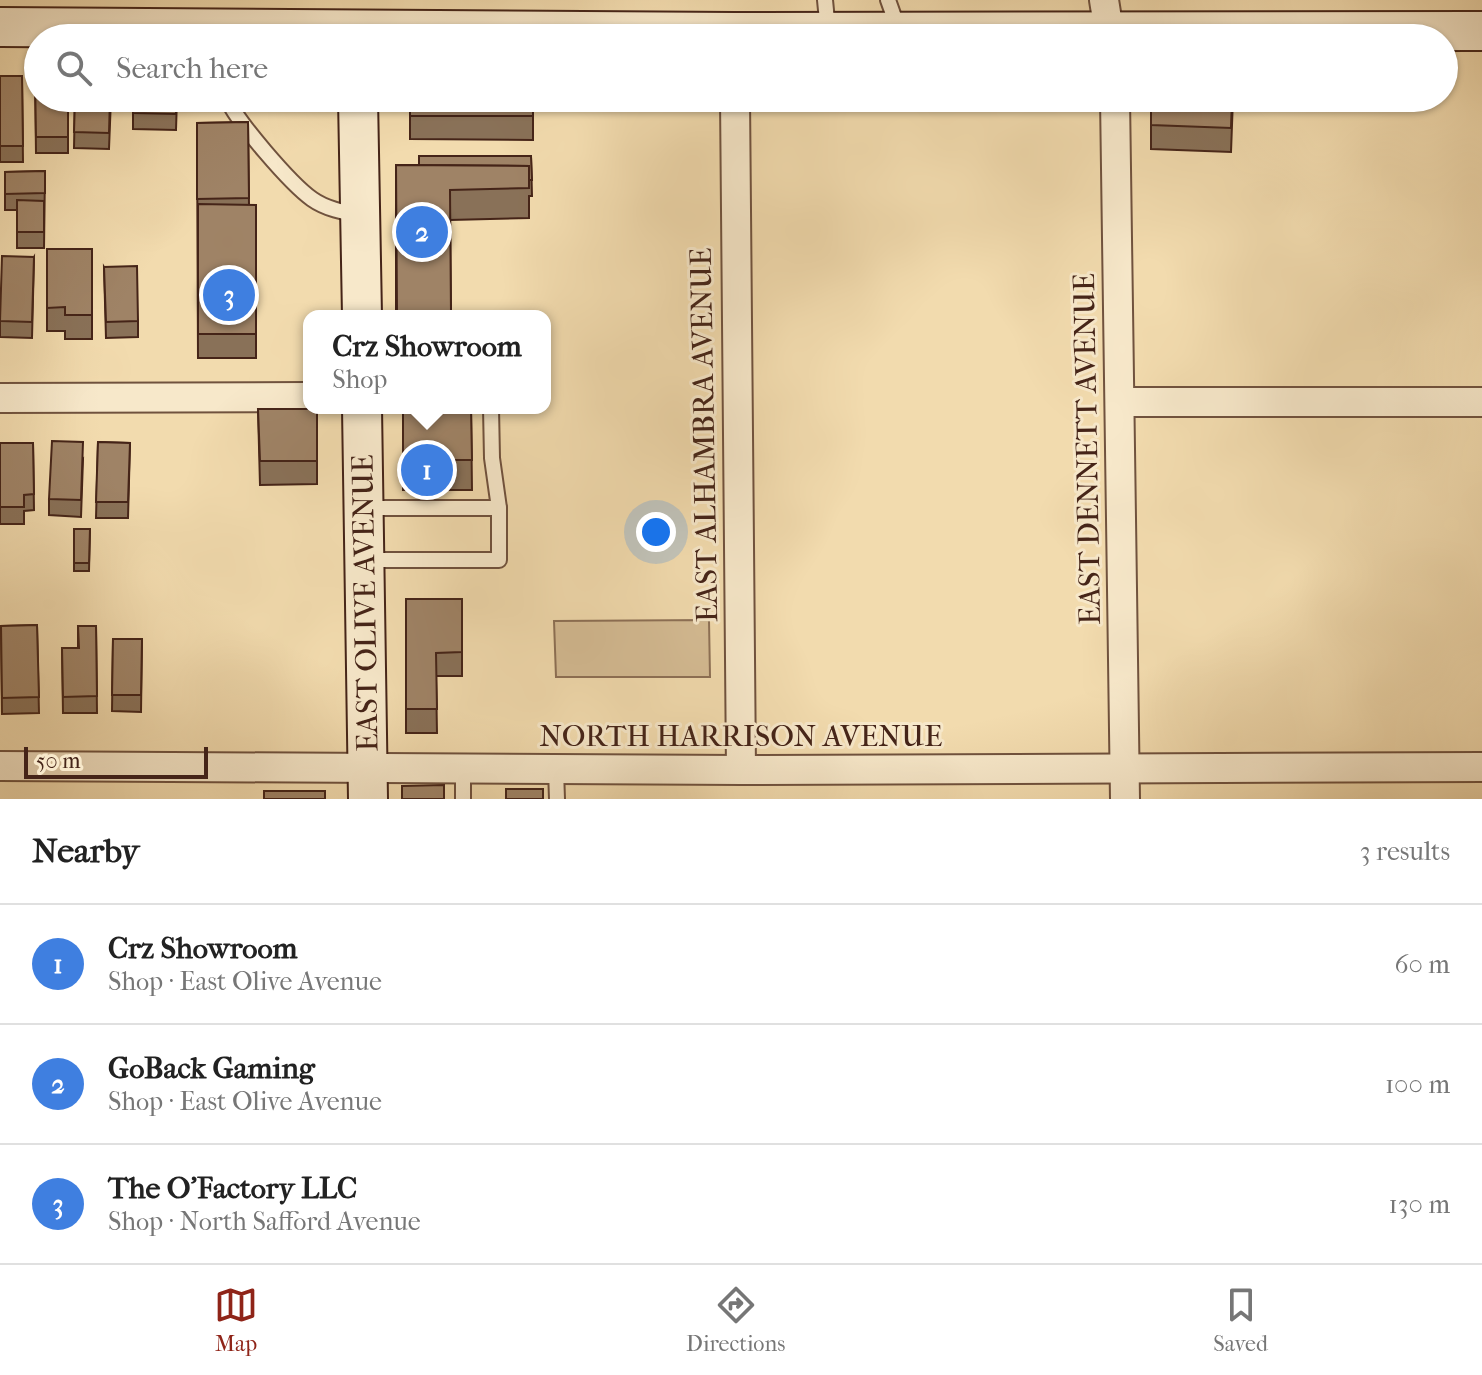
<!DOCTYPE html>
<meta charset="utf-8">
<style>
body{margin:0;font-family:"IM FELL French Canon",serif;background:#f6f6f6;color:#222}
.scale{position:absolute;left:24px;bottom:20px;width:184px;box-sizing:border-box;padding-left:8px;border:4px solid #452418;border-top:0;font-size:22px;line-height:28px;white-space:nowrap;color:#452418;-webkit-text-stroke:6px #f7e8ca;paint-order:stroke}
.you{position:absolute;left:656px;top:532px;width:28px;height:28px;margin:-20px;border:6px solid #fff;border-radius:50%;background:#1a73e8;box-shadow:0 0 0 12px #1a73e833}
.badge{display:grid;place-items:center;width:52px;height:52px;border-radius:50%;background:#8f2418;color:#fff;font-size:26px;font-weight:700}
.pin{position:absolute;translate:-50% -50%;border:4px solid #fff;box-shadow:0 2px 8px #0006}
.popup{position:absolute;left:303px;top:310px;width:248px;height:104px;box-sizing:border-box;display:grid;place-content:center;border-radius:16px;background:#fff;filter:drop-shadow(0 2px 6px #0005);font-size:26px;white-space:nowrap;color:#767676}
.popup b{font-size:30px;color:#222}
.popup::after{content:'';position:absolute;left:50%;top:100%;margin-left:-16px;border:16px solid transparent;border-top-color:#fff}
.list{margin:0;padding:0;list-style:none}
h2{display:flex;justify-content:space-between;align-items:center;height:104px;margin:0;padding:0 32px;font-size:34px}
h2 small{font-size:26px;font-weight:400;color:#767676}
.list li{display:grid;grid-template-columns:52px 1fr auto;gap:24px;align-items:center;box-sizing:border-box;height:120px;padding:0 32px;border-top:2px solid #e0e0e0}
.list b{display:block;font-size:30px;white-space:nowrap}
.list p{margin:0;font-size:26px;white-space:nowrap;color:#767676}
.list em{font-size:26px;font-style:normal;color:#767676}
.icon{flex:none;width:44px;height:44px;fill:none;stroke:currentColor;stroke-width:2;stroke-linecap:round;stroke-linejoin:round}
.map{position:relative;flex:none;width:1482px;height:799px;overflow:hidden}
.search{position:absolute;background:#fff;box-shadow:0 2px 6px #0004;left:24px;right:24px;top:24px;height:88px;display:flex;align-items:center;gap:20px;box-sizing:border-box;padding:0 28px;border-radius:44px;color:#767676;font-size:30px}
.sheet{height:464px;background:#fff}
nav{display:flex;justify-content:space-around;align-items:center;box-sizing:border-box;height:112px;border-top:2px solid #e0e0e0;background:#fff;font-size:22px;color:#767676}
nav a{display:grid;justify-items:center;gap:4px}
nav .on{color:#8f2418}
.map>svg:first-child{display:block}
.green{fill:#d5bc94;stroke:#8d7056;stroke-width:2}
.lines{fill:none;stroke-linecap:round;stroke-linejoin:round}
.service-casing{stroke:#70523e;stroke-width:18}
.minor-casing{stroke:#70523e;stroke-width:32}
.secondary-casing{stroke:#452418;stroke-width:42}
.service{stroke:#f7e8ca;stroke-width:14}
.minor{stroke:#f7e8ca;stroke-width:28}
.secondary{stroke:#f7e8ca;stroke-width:38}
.wall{fill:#897158;stroke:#452418;stroke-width:2}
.building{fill:#9f8366;stroke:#452418;stroke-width:2}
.labels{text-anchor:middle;stroke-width:6;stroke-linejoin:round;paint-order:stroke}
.street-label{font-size:30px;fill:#452418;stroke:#f7e8ca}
</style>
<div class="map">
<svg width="1482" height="799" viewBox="0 0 1482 799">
<rect width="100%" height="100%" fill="#f2dbae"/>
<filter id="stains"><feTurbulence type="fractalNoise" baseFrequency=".0025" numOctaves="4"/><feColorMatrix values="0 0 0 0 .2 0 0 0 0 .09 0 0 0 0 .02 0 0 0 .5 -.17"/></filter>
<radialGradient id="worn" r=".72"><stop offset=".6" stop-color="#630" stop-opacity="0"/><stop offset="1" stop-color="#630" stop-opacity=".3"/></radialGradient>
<!-- green -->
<path class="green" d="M709,620L710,677H556L554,621Z"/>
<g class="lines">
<!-- service casing -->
<g class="service-casing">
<g id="service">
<path d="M825,0L828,31"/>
<path d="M888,0L898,28"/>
<path d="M227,98C236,121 291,184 312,199C326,209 343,212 360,215"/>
<path d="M491,408L492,458L499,508"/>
<path d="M364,508H499V560H365"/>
<path d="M463,769V799"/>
<path d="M556,770L557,799"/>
</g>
</g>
<!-- minor casing -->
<g class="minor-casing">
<g id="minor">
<path d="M1104,0L1110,38"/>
<path d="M735,98L741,770"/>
<path d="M1115,98L1125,799"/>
<path d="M0,398L309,397"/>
<path d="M1121,402H1482"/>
<path d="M0,766L741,770L1482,767"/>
</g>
</g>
<!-- secondary casing -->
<g class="secondary-casing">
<g id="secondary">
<path d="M0,27L734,32L1482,31"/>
<path d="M358,98L362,316"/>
<path d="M362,408L368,799"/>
</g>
</g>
<!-- service -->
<use href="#service" class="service"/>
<!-- minor -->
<use href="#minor" class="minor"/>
<!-- secondary -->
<use href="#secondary" class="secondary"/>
</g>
<!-- wall -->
<g class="wall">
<path d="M35,75L68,98V153H36Z"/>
<path d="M0,76H22L23,162H0Z"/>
<path d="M75,98H111L109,149L74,148Z"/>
<path d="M133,98H177L176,130L133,129Z"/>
<path d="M410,98H533V140L410,139Z"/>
<path d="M1151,98H1233L1231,152L1151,149Z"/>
<path d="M248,122L249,205H256V358H198L197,123Z"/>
<path d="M531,156L532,196H529V218L450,220L451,316H396V165H419Z"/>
<path d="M45,171L44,248H17V210H5V172Z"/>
<path d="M47,249H92V339H65V331H47Z"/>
<path d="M34,257L32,338L0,337V315Z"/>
<path d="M104,267L138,321V337L106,338Z"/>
<path d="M403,408H471L472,490H403Z"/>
<path d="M258,409H317V484L260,485Z"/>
<path d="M98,442L130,443L128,518H96Z"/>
<path d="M0,443H33L34,510L24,511V524H0Z"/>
<path d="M83,459L81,517L49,515V499Z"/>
<path d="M74,529H90L89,571H74Z"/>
<path d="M406,599H462V676H436L437,733H406Z"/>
<path d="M37,625L39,713L2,714L1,626Z"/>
<path d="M78,626H96L97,713H63L62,648H78Z"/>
<path d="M113,639H142L141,712L112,711Z"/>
</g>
<!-- building -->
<g class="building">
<path d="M35,75H38V98H68V137H36Z"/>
<path d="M0,76H22L23,146H0Z"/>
<path d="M75,98H110L109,133L74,132Z"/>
<path d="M133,98H176V114L133,113Z"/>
<rect x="410" y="98" width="123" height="18"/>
<path d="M1151,98H1232L1231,128L1151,125Z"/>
<path d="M248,122L249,198L197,199V123Z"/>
<path d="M419,156H531L532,180H529V166L419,165Z"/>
<path d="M396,165L529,166V188L450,190L451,313H397Z"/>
<path d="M45,171V193L5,194V172Z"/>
<path d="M17,200L44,201V232H17Z"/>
<path d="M198,204L256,205V334H198Z"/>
<path d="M47,249H92V315H65V307L47,308Z"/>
<path d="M2,256L34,257L32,322L0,321Z"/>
<path d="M137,266L138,321L106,322L104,267Z"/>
<path d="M403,408H471L472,460H403Z"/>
<path d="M258,409H317V461H260Z"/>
<path d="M52,441L83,442L81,500L49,499Z"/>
<path d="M98,442L130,443L128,502H96Z"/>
<path d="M0,443H33L34,494L24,495V507H0Z"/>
<path d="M74,529H90L89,563H74Z"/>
<path d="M406,599H462V652L436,653L437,709H406Z"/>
<path d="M37,625L39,697L2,698L1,626Z"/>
<path d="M78,626H96L97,696L63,697L62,648H79Z"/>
<path d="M113,639H142L141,695H112Z"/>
<path d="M444,785V799H402V786Z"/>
<rect x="506" y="789" width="37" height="10"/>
<rect x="264" y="791" width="61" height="8"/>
</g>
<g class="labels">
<!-- street labels -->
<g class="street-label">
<text transform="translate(704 435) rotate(-91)" y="10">EAST ALHAMBRA AVENUE</text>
<text transform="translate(1087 449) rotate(-91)" y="10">EAST DENNETT AVENUE</text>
<text transform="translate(365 603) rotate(-91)" y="10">EAST OLIVE AVENUE</text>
<text x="741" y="746">NORTH HARRISON AVENUE</text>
</g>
</g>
<rect width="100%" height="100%" filter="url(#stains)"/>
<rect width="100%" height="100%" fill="url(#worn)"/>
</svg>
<div class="scale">50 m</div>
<div class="you"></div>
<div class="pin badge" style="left:427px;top:470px;background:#3f7fe0">1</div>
<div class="popup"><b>Crz Showroom</b>Shop</div>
<div class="pin badge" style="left:422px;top:232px;background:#3f7fe0">2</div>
<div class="pin badge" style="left:229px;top:295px;background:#3f7fe0">3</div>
<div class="search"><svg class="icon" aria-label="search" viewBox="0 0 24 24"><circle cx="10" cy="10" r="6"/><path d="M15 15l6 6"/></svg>Search here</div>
</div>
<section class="sheet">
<h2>Nearby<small>3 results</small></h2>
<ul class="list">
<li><span class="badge" style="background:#3f7fe0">1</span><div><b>Crz Showroom</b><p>Shop · East Olive Avenue</p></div><em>60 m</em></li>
<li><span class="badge" style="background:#3f7fe0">2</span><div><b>GoBack Gaming</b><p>Shop · East Olive Avenue</p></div><em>100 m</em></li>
<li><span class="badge" style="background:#3f7fe0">3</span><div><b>The O'Factory LLC</b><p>Shop · North Safford Avenue</p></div><em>130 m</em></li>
</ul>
</section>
<nav>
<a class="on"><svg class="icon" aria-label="map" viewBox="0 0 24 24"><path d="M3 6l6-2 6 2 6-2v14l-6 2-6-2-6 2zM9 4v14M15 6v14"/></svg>Map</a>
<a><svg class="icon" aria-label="directions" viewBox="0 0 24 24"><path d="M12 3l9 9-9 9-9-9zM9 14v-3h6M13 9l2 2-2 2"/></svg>Directions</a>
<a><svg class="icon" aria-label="saved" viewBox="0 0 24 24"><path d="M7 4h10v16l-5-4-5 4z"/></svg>Saved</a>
</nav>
